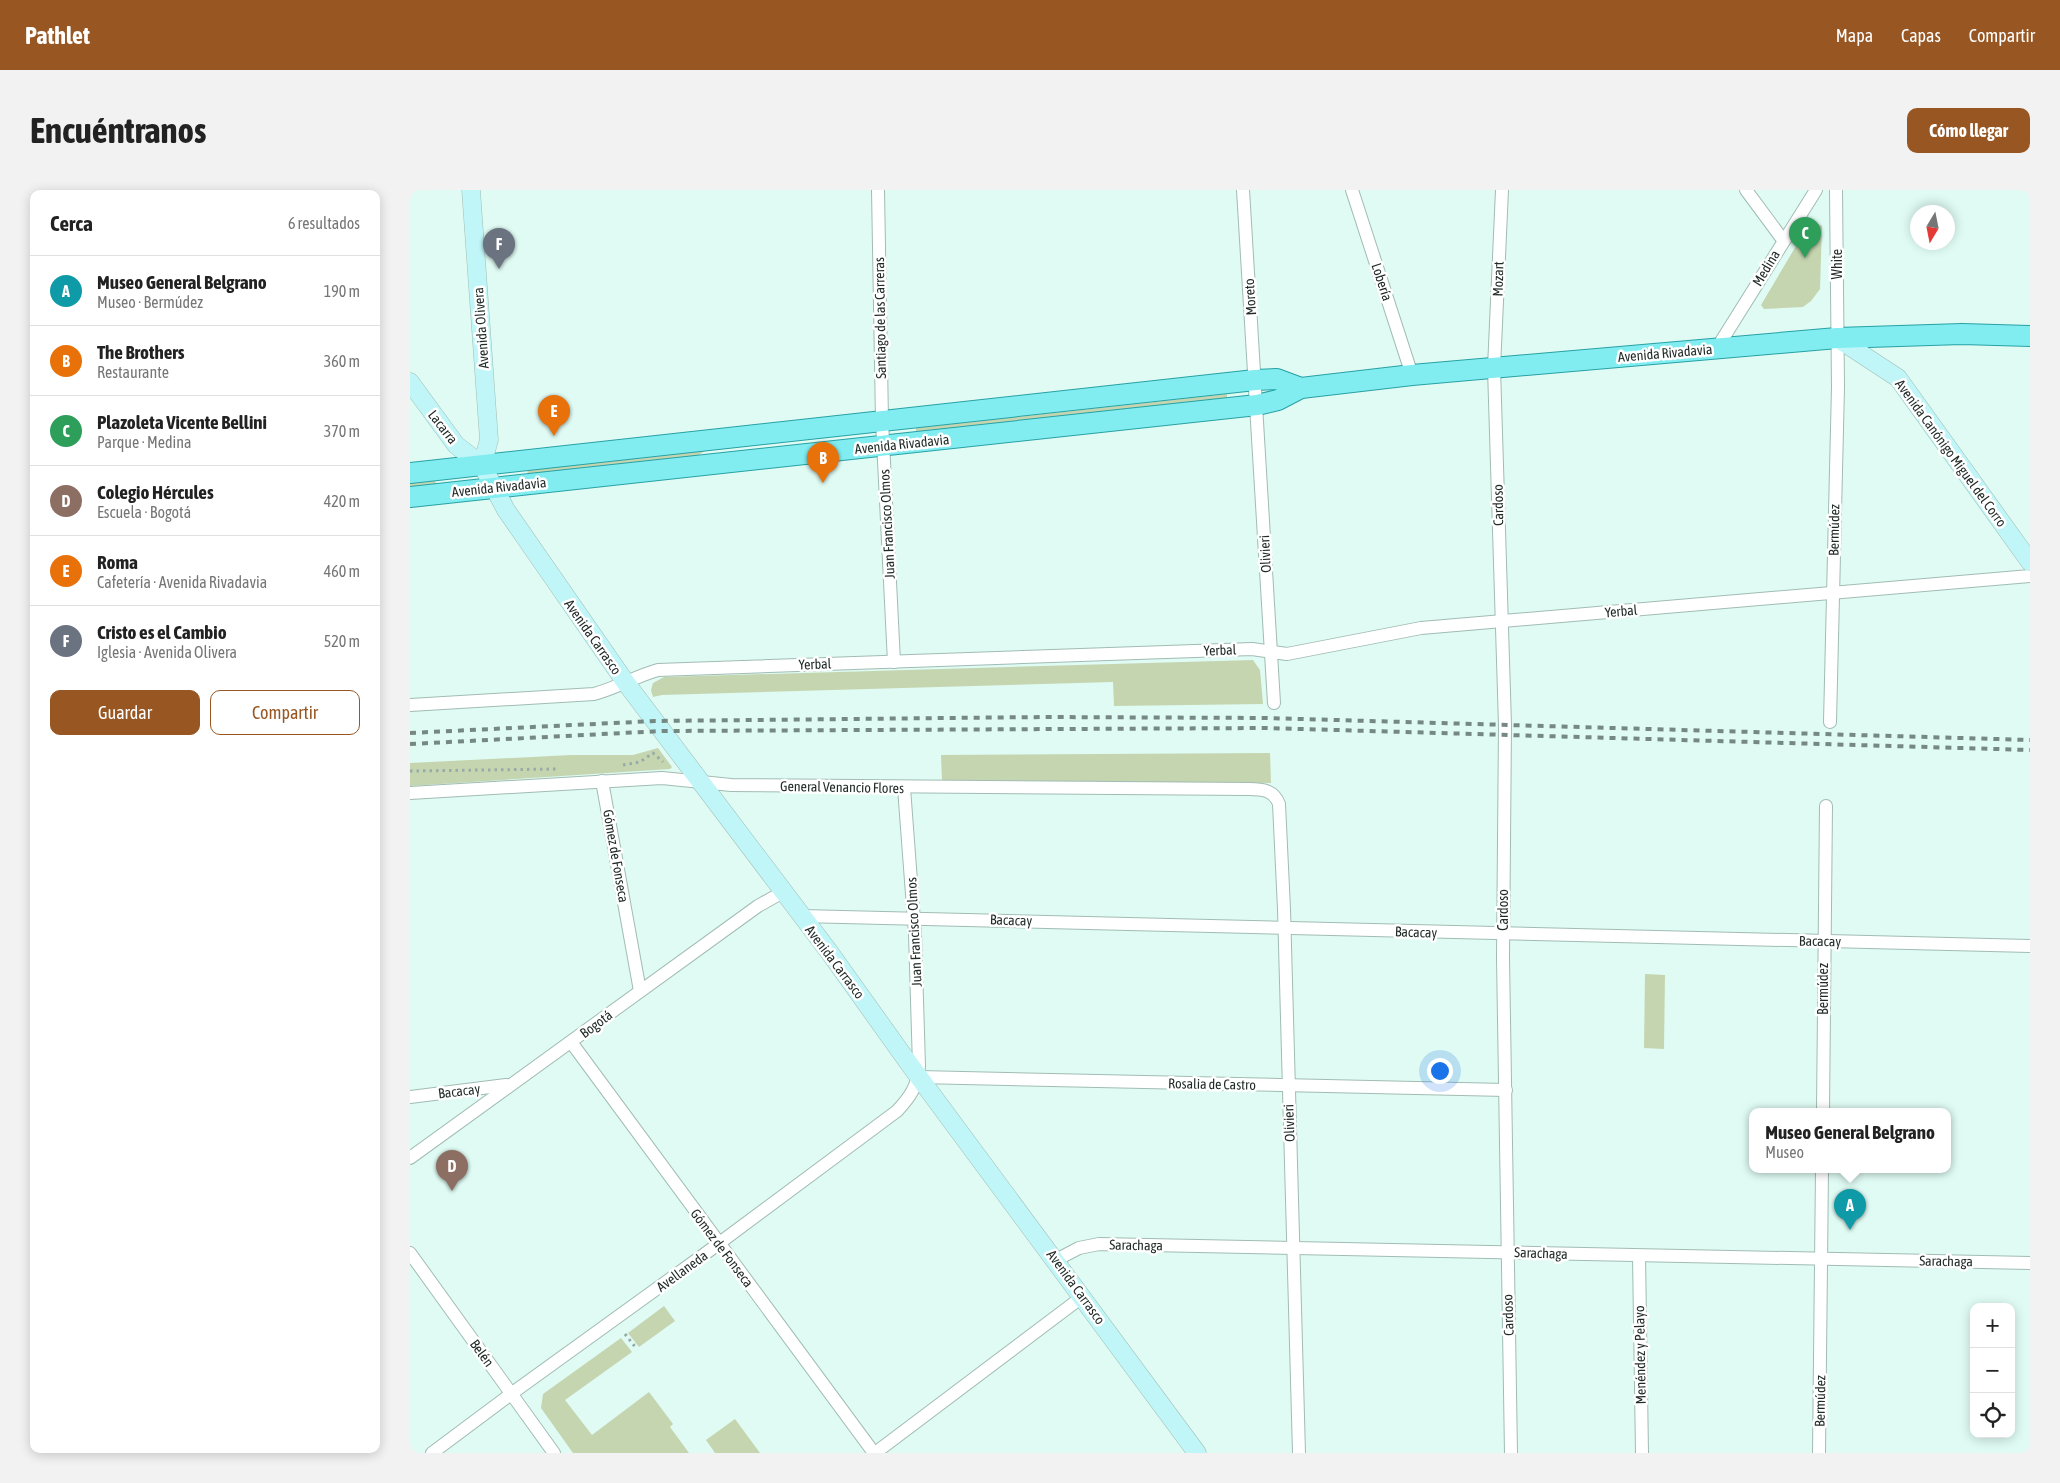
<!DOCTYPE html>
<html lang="es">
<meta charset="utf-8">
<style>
body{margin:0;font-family:"Asap Condensed",sans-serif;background:#f2f2f2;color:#222}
.controls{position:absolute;right:15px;bottom:15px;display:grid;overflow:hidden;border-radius:10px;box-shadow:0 2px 12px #0003}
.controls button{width:45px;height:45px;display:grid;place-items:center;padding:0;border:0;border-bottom:1px solid #e0e0e0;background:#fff;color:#222;font:25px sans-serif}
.compass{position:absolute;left:1500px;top:15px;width:45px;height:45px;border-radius:50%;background:#fff;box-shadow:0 2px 12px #0003;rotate:190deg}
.you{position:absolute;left:1029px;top:880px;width:18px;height:18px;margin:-12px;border:4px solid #fff;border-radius:50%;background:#1a73e8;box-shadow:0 0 0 8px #1a73e833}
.badge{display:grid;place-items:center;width:32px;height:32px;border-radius:50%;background:#975622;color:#fff;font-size:16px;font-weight:700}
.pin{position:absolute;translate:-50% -41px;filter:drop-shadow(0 1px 2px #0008)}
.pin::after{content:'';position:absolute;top:26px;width:18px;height:15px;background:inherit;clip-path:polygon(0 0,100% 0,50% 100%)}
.popup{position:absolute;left:1339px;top:918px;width:202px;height:65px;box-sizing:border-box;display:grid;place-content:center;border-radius:10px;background:#fff;filter:drop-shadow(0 1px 4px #0005);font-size:16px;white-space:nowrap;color:#767676}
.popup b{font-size:19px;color:#222}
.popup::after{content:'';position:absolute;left:50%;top:100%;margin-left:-10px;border:10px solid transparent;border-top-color:#fff}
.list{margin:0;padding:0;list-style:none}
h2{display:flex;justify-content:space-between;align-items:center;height:65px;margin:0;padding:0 20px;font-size:21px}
h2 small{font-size:16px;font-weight:400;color:#767676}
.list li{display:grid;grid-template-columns:32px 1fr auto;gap:15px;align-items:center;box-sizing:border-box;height:70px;padding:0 20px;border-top:1px solid #e0e0e0}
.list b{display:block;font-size:19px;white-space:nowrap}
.list p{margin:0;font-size:16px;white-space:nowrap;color:#767676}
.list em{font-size:16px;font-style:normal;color:#767676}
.actions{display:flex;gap:10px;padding:15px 20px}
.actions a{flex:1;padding:11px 0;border:1px solid #975622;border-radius:10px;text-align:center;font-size:18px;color:#975622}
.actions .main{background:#975622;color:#fff}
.icon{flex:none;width:28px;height:28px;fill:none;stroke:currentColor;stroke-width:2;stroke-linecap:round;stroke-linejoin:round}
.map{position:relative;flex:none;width:1620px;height:1263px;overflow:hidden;border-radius:10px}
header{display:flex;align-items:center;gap:30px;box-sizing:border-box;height:70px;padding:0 25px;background:#975622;color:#fff}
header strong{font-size:24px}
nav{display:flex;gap:28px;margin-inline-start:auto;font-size:18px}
.intro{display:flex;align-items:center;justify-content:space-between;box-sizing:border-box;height:120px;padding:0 30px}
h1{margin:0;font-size:35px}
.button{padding:12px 22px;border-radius:10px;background:#975622;color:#fff;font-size:18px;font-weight:700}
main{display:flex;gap:30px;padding:0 30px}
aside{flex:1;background:#fff;border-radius:10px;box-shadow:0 2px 12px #0003}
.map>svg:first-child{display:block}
.green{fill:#c5d5b0}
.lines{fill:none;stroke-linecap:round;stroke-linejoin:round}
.street-casing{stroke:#a1bcb4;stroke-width:14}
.secondary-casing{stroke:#a1bcb4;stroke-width:19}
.primary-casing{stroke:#28a1a4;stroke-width:22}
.path{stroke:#97aca6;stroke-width:3;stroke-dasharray:2.5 4;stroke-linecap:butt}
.street{stroke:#fff;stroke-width:12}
.secondary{stroke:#c0f6f8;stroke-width:18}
.primary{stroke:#81edf1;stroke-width:20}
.rail{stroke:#768882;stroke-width:4;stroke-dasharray:6 6;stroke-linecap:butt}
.labels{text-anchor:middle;stroke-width:5;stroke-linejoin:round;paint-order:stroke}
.street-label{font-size:14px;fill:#1f2926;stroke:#fff}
</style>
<header>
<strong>Pathlet</strong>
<nav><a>Mapa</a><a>Capas</a><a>Compartir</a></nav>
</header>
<div class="intro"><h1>Encuéntranos</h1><a class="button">Cómo llegar</a></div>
<main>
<aside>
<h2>Cerca<small>6 resultados</small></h2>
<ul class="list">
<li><span class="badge" style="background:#0f9aa8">A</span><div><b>Museo General Belgrano</b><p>Museo · Bermúdez</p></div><em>190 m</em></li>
<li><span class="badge" style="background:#e8710a">B</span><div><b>The Brothers</b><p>Restaurante</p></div><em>360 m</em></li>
<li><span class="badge" style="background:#2e9e5b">C</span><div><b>Plazoleta Vicente Bellini</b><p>Parque · Medina</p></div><em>370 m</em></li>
<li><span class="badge" style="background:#8d6e63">D</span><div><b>Colegio Hércules</b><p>Escuela · Bogotá</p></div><em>420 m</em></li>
<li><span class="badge" style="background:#e8710a">E</span><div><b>Roma</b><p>Cafetería · Avenida Rivadavia</p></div><em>460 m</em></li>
<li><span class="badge" style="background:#6b7280">F</span><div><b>Cristo es el Cambio</b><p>Iglesia · Avenida Olivera</p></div><em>520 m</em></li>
</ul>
<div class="actions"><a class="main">Guardar</a><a>Compartir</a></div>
</aside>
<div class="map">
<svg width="1620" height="1263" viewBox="0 0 1620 1263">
<rect width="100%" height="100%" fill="#dffbf3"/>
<!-- green -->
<g class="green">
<path d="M1404,32L1412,36L1410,99L1401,111L1393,117L1354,119L1351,115L1399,34Z"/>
<path d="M817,204V208L506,242V238Z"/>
<path d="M439,245L295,261L284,268L118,285L117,280Z"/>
<path d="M24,290L27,294L0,297V292Z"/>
<path d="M843,470L850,480L853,514L704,516L703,492L252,505L243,507L241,500L243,493L254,487Z"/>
<path d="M248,558L262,577L260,579L0,596V573L161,565H223Z"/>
<path d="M860,563L861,593L532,590L531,565Z"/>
<path d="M1235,784L1255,785L1254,859L1234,858Z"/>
<path d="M254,1116L265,1131L229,1157L218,1143Z"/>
<path d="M211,1148L222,1162L155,1210L182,1245L239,1202L263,1234L260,1237L279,1263H163L131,1218L133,1204Z"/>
<path d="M325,1229L350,1263H305L296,1250Z"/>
</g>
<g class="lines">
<!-- street casing -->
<g class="street-casing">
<g id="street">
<path d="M468,0L472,231L484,472"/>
<path d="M833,0L864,513"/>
<path d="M942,0L1002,185"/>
<path d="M1092,0L1084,178L1095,535L1093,767L1101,1263"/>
<path d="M1336,0L1373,50"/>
<path d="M1307,158L1406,0"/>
<path d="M0,515L184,504C207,498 226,486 248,480L842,459L877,464L1011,438L1620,386"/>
<path d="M1420,532L1428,197L1426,0"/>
<path d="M192,591L230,801"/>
<path d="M0,603L252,588L321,595L839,599C852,599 864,600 869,614L874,719L889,1263"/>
<path d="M391,726L1620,756"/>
<path d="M161,852L464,1263"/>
<path d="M509,887L1096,900"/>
<path d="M0,907L96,895"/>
<path d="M1413,921L1416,616"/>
<path d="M0,968L348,716L373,702"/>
<path d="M0,1063L144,1263"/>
<path d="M1229,1066L1232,1263"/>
<path d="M646,1070L669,1058L689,1054L1620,1073"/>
<path d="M22,1263L101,1204L292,1066L487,921C500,907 508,896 509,876L505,744L494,598"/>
<path d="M465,1263L672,1107"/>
<path d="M1409,1263L1412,979"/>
</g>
</g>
<!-- secondary casing -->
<g class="secondary-casing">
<g id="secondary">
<path d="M61,0L79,250L72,275"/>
<path d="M1427,148L1488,188L1620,372"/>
<path d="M0,192L46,255L72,275L96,320L216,493L420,763L500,875L787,1263"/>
</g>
</g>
<!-- primary casing -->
<g class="primary-casing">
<g id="primary">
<path d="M0,283L845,190L867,189L891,198"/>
<path d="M0,307L847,215L868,210L891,198L1002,185L1427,148L1552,144L1620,146"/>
</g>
</g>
<!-- path -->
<g class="path">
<path d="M213,575L230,572L243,563L253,572"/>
<path d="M0,581L147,579"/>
<path d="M215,1144L226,1158"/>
</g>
<!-- street -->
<use href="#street" class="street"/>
<!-- secondary -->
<use href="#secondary" class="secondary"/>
<!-- primary -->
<use href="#primary" class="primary"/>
<!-- rail -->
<g class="rail">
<path d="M0,543L245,531L636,527L856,528L1620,550"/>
<path d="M0,554L252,541L856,538L1620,560"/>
</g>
</g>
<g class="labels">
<!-- street labels -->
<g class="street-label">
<text transform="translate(1427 74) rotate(-90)" y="5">White</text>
<text transform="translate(1356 78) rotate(-59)" y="5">Medina</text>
<text transform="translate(1088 89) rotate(-88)" y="5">Mozart</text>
<text transform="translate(972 92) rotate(72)" y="5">Lobería</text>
<text transform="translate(840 107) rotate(-94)" y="5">Moreto</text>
<text transform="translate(470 128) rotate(-91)" y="5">Santiago de las Carreras</text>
<text transform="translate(71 138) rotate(-94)" y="5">Avenida Olivera</text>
<text transform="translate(1255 163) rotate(-5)" y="5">Avenida Rivadavia</text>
<text transform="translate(33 237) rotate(52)" y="5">Lacarra</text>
<text transform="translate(492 254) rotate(-6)" y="5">Avenida Rivadavia</text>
<text transform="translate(1541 263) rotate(54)" y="5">Avenida Canónigo Miguel del Corro</text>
<text transform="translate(89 297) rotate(-6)" y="5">Avenida Rivadavia</text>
<text transform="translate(1088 315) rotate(-91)" y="5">Cardoso</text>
<text transform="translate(477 334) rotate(-93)" y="5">Juan Francisco Olmos</text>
<text transform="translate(1424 340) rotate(-89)" y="5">Bermúdez</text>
<text transform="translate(855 364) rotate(-93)" y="5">Olivieri</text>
<text transform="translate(1211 421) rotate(-5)" y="5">Yerbal</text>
<text transform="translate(183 447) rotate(55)" y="5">Avenida Carrasco</text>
<text transform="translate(810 460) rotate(-2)" y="5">Yerbal</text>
<text transform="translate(405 474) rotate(-2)" y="5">Yerbal</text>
<text transform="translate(432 597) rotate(1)" y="5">General Venancio Flores</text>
<text transform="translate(206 666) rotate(80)" y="5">Gómez de Fonseca</text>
<text transform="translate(1093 720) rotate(-90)" y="5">Cardoso</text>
<text transform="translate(601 730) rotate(2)" y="5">Bacacay</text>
<text transform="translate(504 742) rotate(-93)" y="5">Juan Francisco Olmos</text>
<text transform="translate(1006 742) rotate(2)" y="5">Bacacay</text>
<text transform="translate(1410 751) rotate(1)" y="5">Bacacay</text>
<text transform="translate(425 772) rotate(53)" y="5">Avenida Carrasco</text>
<text transform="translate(1413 799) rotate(-90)" y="5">Bermúdez</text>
<text transform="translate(186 834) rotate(-37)" y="5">Bogotá</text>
<text transform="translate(802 894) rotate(1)" y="5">Rosalia de Castro</text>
<text transform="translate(49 901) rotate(-7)" y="5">Bacacay</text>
<text transform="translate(879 933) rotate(-92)" y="5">Olivieri</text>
<text transform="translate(726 1055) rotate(1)" y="5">Sarachaga</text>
<text transform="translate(312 1058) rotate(53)" y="5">Gómez de Fonseca</text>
<text transform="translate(1131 1063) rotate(2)" y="5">Sarachaga</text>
<text transform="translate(1536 1071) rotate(1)" y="5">Sarachaga</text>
<text transform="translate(272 1081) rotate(-36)" y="5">Avellaneda</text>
<text transform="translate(666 1097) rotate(54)" y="5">Avenida Carrasco</text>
<text transform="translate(1098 1125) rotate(-92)" y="5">Cardoso</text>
<text transform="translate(72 1163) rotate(54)" y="5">Belén</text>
<text transform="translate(1230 1165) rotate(-91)" y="5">Menéndez y Pelayo</text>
<text transform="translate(1410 1211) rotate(-89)" y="5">Bermúdez</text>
</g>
</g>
</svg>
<div class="controls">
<button>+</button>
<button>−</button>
<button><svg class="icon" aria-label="locate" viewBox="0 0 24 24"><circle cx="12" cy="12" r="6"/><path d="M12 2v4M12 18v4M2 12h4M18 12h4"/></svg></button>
</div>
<svg class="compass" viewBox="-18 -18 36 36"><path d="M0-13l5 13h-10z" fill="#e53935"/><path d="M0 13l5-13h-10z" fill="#767676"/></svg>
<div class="you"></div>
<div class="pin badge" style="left:1440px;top:1040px;background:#0f9aa8">A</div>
<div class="popup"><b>Museo General Belgrano</b>Museo</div>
<div class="pin badge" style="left:413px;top:293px;background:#e8710a">B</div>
<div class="pin badge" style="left:1395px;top:68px;background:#2e9e5b">C</div>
<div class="pin badge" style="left:42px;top:1001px;background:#8d6e63">D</div>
<div class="pin badge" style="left:144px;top:246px;background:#e8710a">E</div>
<div class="pin badge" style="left:89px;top:79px;background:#6b7280">F</div>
</div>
</main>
